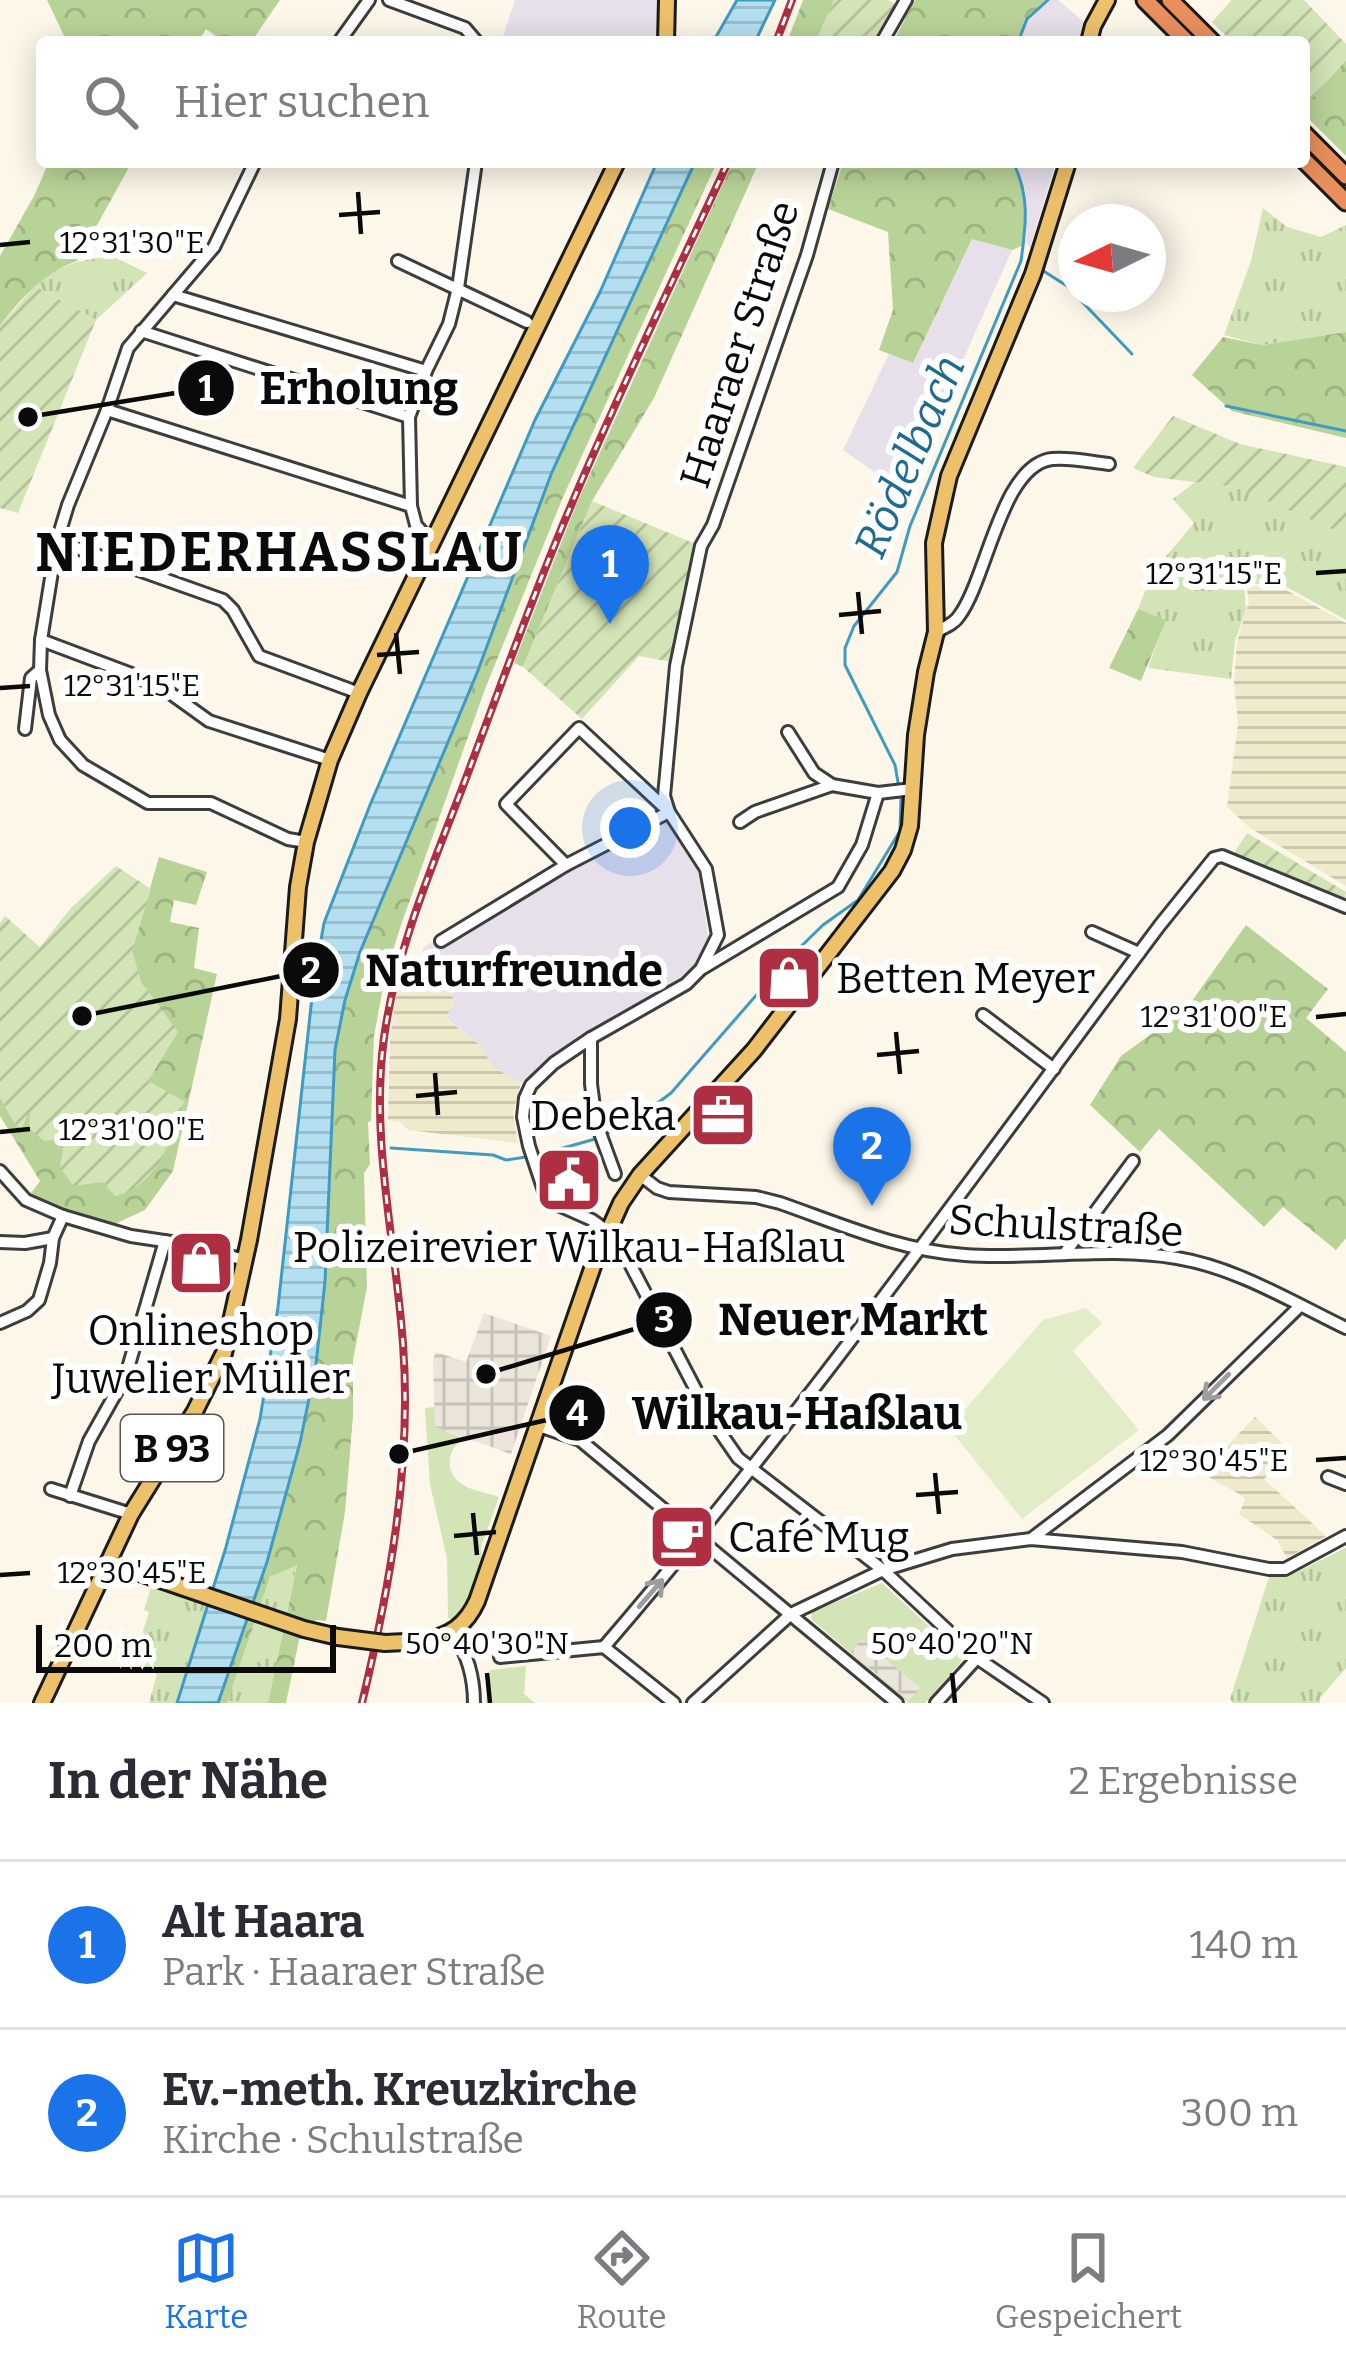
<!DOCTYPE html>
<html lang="de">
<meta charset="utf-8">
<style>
body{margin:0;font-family:Bitter,serif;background:#f7f7f7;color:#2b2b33}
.compass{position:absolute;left:1058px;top:204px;width:108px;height:108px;border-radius:50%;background:#fff;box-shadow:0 6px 30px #0003;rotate:265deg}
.scale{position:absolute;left:36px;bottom:30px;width:300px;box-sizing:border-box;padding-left:12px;border:6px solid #0a0a0a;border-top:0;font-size:33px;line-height:42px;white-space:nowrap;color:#0a0a0a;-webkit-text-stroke:9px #fff;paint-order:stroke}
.you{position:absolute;left:630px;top:828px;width:42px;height:42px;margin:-30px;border:9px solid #fff;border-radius:50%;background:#1a73e8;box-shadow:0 0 0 18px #1a73e833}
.badge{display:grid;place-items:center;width:78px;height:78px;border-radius:50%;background:#1a73e8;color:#fff;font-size:39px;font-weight:700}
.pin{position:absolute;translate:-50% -99px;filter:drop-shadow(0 3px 6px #0008)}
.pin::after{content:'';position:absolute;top:63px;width:42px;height:36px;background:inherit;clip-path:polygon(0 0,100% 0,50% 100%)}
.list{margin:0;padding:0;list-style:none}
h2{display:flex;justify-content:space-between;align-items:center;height:156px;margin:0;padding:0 48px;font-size:51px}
h2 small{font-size:39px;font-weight:400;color:#7c7c81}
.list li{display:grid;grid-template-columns:78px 1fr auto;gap:36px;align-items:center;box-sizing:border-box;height:168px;padding:0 48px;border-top:3px solid #e1e1e2}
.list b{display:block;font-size:45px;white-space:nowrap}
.list p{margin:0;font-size:39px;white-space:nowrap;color:#7c7c81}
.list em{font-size:39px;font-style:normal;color:#7c7c81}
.icon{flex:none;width:66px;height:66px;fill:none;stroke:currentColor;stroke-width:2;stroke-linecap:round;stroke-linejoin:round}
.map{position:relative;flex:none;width:1346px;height:1703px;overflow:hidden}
.search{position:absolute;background:#fff;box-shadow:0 6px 30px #0003;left:36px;right:36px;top:36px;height:132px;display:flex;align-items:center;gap:30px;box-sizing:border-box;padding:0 42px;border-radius:12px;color:#7c7c81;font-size:45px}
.sheet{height:492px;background:#fff}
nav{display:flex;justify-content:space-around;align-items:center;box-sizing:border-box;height:168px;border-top:3px solid #e1e1e2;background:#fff;font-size:33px;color:#7c7c81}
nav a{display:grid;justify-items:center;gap:6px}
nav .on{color:#1a73e8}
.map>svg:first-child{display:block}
.industrial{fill:#e7dfe9}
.farmland{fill:url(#farmland-rules)}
.grass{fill:url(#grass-tufts)}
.forest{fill:url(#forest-crowns)}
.park{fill:#d3e4b7}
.garden{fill:url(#garden-furrows)}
.pitch{fill:#e3ecc8}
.plaza{fill:url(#plaza-grid)}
.water{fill:url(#water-rules);stroke:#409ac1;stroke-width:3}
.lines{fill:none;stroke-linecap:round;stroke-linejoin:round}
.stream{stroke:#409ac1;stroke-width:3}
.minor-casing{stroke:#3d3d3d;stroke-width:16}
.major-casing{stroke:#1b1b1b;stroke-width:20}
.highway-casing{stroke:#1b1b1b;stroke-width:21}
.minor{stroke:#fff;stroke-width:10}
.major{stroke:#edc06a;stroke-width:14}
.highway{stroke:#e88f5d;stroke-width:15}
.rail-casing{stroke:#ae2f42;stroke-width:8}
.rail{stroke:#fff;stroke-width:3;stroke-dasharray:9;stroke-linecap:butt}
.major-bridge-casing{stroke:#1b1b1b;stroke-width:20;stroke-linecap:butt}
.major-bridge{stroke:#edc06a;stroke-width:14}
.oneway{stroke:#9d9d9d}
.ticks{fill:none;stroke:#0a0a0a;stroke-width:4.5}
.labels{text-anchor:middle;stroke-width:12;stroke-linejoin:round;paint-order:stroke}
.shield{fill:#fff;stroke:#545454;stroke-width:3}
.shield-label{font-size:39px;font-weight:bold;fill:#0a0a0a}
.street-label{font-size:42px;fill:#0a0a0a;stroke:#fff}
.poi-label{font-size:42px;fill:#0a0a0a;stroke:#fff;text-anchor:start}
.water-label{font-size:45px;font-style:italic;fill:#1f6a90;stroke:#fff}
.district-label{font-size:54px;font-weight:bold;letter-spacing:3px;fill:#0a0a0a;stroke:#fff}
.ticks-label{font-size:30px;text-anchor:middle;fill:#0a0a0a;stroke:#fff;stroke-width:12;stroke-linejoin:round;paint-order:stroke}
.leader{fill:none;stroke:#0a0a0a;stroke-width:4.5}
.callout-dot{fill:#0a0a0a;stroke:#fff;stroke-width:4.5}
.mark-label{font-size:36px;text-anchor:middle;font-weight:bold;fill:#fff}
.callout-label{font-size:45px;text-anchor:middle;font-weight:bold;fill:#0a0a0a;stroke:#fff;stroke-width:12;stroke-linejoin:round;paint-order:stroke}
</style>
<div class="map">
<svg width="1346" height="1703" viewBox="0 0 1346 1703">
<defs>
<pattern id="farmland-rules" width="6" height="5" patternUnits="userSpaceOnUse" patternTransform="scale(3)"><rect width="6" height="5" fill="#f0eacc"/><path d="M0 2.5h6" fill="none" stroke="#ccc7ae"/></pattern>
<pattern id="grass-tufts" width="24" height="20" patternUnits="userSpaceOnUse" patternTransform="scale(3)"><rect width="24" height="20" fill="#d3e4b7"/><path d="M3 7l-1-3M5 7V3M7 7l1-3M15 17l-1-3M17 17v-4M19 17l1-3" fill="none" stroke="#b4c29c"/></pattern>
<pattern id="forest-crowns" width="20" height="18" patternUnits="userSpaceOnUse" patternTransform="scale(3)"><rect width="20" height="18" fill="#b8d397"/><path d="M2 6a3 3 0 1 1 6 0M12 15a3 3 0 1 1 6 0" fill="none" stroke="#9db481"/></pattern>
<pattern id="garden-furrows" width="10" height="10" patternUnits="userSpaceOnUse" patternTransform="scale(3)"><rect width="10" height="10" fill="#d3e4b7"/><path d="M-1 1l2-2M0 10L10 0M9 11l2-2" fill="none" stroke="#b4c29c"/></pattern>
<pattern id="plaza-grid" width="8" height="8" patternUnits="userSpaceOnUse" patternTransform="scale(3)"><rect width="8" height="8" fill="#ebe5da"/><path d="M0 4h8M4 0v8" fill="none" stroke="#c8c3ba"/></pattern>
<pattern id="water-rules" width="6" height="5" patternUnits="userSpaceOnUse" patternTransform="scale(3)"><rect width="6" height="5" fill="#b3dff0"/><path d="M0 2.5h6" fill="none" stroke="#99becc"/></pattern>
</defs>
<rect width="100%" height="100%" fill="#fdf7e9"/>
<!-- industrial -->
<g class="industrial">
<path d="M515,0H658L660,20L657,42H501Z"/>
<path d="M1048,0H1058L1084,22L1080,42H1018L1027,19Z"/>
<path d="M1013,162H1056L1030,248L1027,244L1025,191Z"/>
<path d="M972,239L1012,250L901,499L877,485L882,477L843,450L889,354L913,363Z"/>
<path d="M663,818L694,858L698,871L709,941L699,962L661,992L620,1012L550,1057L521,1083L493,1067L481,1046L445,1017L452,994L423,967V948L466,921L510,904L586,858Z"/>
</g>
<!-- farmland -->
<g class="farmland">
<path d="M1246,585L1286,590L1346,623V886L1250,828L1227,807L1238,724L1234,682L1237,642L1249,601Z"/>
<path d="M423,967L452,994L453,1005L445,1018L481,1046L493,1067L521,1083L513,1113L518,1143L408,1130L400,1122L388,1120L390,1037L399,980Z"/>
<path d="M1255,1417L1289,1450L1264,1479L1326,1536L1287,1558L1277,1540L1239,1514L1245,1500L1241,1495L1203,1474L1200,1465L1209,1452L1222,1451Z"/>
</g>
<!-- grass -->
<g class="grass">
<path d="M1263,208L1287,227L1321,237L1346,225V332L1262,345L1224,335L1251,261Z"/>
<path d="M112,256L147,273L96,320L35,286C62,263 78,261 112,256Z"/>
<path d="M1195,482L1235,487L1346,535V620L1285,586L1244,583L1246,610L1235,641L1231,679L1148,668L1165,620L1138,609L1152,573L1194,523L1173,499Z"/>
<path d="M1346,1548V1668L1320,1698V1703H1233L1230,1699L1269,1577L1295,1573Z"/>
<path d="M297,1564L268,1703H227L270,1577Z"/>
<path d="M154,1578L210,1597L177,1703H149L157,1674L139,1667L147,1641L143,1631L149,1612L144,1610Z"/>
</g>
<!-- forest -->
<g class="forest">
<path d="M47,0H280L251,42H224L206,29L198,42H67Z"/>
<path d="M803,0H834L816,42H787Z"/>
<path d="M915,0H1048L1027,19L1018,42H893Z"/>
<path d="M1346,60V156L1304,114V107Z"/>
<path d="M49,162H132L77,261C45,272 20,299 0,326V256L34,196Z"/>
<path d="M695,162H717L563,497L485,689L400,928L385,977L374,1036L371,1121L368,1122L370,1164L364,1173L367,1287L353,1360V1416L345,1512L326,1621L316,1620L299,1640L286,1703H268L297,1565L270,1577L227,1703H218L300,1443L316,1364L325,1282L335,1050L345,1000L360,951L477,673L552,472Z"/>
<path d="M733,162H759L654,398L592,501L523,667L514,663L577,503Z"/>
<path d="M843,162H1013C1027,190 1027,215 1024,245L1012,250L972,239L913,363L879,350L893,310L888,232L828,209Z"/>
<path d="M1346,332V438L1232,411L1192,375L1223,337L1262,345Z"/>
<path d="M1138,609L1166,620L1141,681L1109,668Z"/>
<path d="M159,857L207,872L196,905L174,900L170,922L199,928L194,968L217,974L173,1171L145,1210L104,1229L26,1200L40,1181L0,1116V1097L16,1126L31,1105L147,1081L151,999L140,980L132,951Z"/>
<path d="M1246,925L1328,989L1306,1018L1346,1052V1238L1336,1250L1283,1207L1264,1227L1159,1129L1140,1152L1090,1105L1121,1056L1187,1008Z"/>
</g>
<!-- park -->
<g class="park">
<path d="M435,1407L436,1427L465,1439C449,1446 443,1468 459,1482C468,1490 487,1493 499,1497L481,1547L482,1558L466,1603L459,1615L451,1621L448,1617L447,1559L430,1484L425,1408Z"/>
<path d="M882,1583L961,1656V1662L925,1703H909L811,1619L812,1612Z"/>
<path d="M526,1666L524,1694L535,1703H486L490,1670Z"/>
</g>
<!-- garden -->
<g class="garden">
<path d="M834,0H888L895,4L873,42H816Z"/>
<path d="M1232,0H1304L1346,44V60L1304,107V42H1232L1212,22Z"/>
<path d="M35,286L96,320L18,513L0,508V326Z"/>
<path d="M1173,416L1240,444L1346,467V535L1235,487L1154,477L1133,468Z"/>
<path d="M592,501L698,545L685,591L671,662L639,656L582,719L523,667Z"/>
<path d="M1247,833L1346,892L1343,905L1232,856Z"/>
<path d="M116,866L151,889L132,951L140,980L178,1032L148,1081L184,1101C172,1137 157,1188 115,1196L103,1182L73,1186L60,1167L65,1138L44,1141L29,1128L30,1110L22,1128L16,1126L0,1097V923L5,916L40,947L70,909Z"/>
</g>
<!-- pitch -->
<path class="pitch" d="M1086,1308L1102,1323L1073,1351L1139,1430L1022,1519L949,1428L1043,1320Z"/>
<!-- plaza -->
<g class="plaza">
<path d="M484,1313L551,1336L511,1454L435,1427L433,1359L436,1352L466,1362Z"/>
<path d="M862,1639L920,1688L909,1701L851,1652Z"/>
</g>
<!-- water -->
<g class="water">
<path d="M737,0H775L755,42H713Z"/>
<path d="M657,162H695L552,472L477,673L360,952L345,1000L335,1050L325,1282L316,1364L300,1443L267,1562L218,1703H177L226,1547L260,1419L278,1307L314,979L324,923L370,805L535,420L600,292Z"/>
</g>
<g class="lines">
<!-- stream -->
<g class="stream">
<path d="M1018,42L1027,19L1048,0"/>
<path d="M1042,270L1067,286L1132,354"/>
<path d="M1226,406L1346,431"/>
<path d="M899,788L895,765L845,665V648L854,626L897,572L910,526L1021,261C1026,226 1030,195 1013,162"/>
<path d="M604,1135L640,1116L671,1093L786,961L823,925L858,900L900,831L901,797"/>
<path d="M391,1148L493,1155L506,1160L526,1157"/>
<path d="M535,1156L595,1139"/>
</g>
<!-- minor casing -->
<g class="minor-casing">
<g id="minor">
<path d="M389,0L465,28L477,42"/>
<path d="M339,42L369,0"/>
<path d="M882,42L906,0"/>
<path d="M255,162L214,247L128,348L107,410L68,505L57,541L41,640L40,670L49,715L60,740L83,765L148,803H211L288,839L306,842"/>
<path d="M833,162L807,255L713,525L701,546L676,666L664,796L669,812L706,869L718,935L701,969L686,984L591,1038L554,1063L531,1085L525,1098L523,1117L529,1146L545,1194L556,1204L592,1220L616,1237L711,1419L738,1458L883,1570L977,1658L1043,1703"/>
<path d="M398,261L527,322"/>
<path d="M173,295L426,371"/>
<path d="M141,331L409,417"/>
<path d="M107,410L411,506"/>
<path d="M57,541L223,600L233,610L259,656L359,693"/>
<path d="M433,544L416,525L411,506L409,417L426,371L449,324L458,288L476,162"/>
<path d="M936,632C945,627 954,624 959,616C987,579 1001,465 1052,459C1070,457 1091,462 1109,464"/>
<path d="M41,640L134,675L170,693L209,721L330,760"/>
<path d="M25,729L31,678L40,670"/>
<path d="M788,732L814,773L832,785"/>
<path d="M740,822L755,812L832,785L878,793L913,789"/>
<path d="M566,865L506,804L579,728L665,808"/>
<path d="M1092,932L1139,953"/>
<path d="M441,941L566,865L669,812"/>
<path d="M703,968L838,887L862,845L878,793"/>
<path d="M983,1015L1054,1069"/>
<path d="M591,1038V1084L596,1122L615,1174"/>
<path d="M0,1171L26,1200L63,1216L131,1236L184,1244L245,1260"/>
<path d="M640,1175L657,1188L669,1192L756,1197L780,1203C840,1224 901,1251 965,1255C1035,1260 1107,1246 1177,1258C1237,1268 1292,1302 1346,1328"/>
<path d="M0,1242L25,1243L53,1238"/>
<path d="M1065,1253L1133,1161"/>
<path d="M0,1323L27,1311L39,1300L50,1263L53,1238L63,1216"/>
<path d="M539,1426L580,1440L897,1703"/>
<path d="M1328,1477L1346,1484"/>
<path d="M51,1489L131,1514"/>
<path d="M70,1496L89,1441L126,1375L165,1241"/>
<path d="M1031,1539L1168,1435L1300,1306"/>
<path d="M454,1632C467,1655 474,1676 474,1703"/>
<path d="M604,1647C803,1416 978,1168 1160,925L1214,858L1222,856L1346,907"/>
<path d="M500,1657L604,1647L674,1703"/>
<path d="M693,1703L791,1614L883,1570L952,1549L1031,1539L1182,1552L1269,1569H1285L1346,1536"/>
<path d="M936,1703L977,1658"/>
</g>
</g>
<!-- major casing -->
<g class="major-casing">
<g id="major">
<path d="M666,42L667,0"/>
<path d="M1089,42L1093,26L1107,0"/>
<path d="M108,1562L304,1629L338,1637"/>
<path d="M425,1641C451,1635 466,1625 477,1601L593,1266L621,1203L640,1175L754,1050L892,871L903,850L910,826L916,735L926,672L936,632L934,543L949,476L1033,274L1068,162"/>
<path d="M42,1703L131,1514L195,1411L224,1353L249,1240L288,1019L298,887L306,842L330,760L359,693L617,162"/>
</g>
</g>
<!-- highway casing -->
<g class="highway-casing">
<g id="highway">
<path d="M1145,0L1187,42"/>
<path d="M1170,0L1212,42"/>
<path d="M1304,134L1346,176"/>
<path d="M1304,160L1346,202"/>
</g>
</g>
<!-- minor -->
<use href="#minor" class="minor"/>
<!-- major -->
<use href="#major" class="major"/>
<!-- highway -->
<use href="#highway" class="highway"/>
<!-- rail casing -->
<g class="rail-casing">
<g id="rail">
<path d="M776,42L792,0"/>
<path d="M362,1703C390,1586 412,1465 403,1344C396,1244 370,1139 384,1038C397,942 439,852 472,762C504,677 534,592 570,508C619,391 675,277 728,162"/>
</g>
</g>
<!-- rail -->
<use href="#rail" class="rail"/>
<!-- major-bridge casing -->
<g class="major-bridge-casing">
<path id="major-bridge" d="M338,1637L385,1643L425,1641"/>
</g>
<!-- major-bridge -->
<use href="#major-bridge" class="major-bridge"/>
</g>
<!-- one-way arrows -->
<defs><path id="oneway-shaft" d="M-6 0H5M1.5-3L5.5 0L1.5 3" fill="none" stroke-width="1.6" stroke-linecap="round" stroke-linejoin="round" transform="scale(3)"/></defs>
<g class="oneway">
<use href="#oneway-shaft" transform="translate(1216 1387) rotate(135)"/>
<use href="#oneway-shaft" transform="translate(651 1593) rotate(-49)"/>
</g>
<!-- ticks -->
<path class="ticks" d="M358,192L361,234M339,215L380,212M0,245L30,242M1316,573L1346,571M858,592L862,634M839,615L881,611M396,633L400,674M377,655L419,652M0,688L30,686M1316,1017L1346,1014M896,1032L900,1074M877,1055L919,1051M435,1073L438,1115M416,1096L457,1092M0,1132L30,1129M1316,1460L1346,1458M935,1473L939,1514M916,1495L958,1492M473,1513L477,1555M454,1536L496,1532M0,1575L30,1573M487,1673L490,1703M952,1673L955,1703"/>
<!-- icons -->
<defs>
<g id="shop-square" transform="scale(3.45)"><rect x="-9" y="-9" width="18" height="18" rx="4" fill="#ae2f42" stroke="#fff"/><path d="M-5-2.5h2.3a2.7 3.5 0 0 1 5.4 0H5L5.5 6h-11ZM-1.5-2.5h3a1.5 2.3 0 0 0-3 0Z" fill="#fff"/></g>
<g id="office-square" transform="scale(3.45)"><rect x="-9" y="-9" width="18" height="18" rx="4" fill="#ae2f42" stroke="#fff"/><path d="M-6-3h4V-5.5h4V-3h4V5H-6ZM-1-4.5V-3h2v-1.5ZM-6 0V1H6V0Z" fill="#fff"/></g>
<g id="civic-square" transform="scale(3.45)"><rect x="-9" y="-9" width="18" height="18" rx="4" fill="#ae2f42" stroke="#fff"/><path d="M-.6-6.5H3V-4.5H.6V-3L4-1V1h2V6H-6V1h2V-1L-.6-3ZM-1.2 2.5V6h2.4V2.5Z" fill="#fff"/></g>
<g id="cafe-square" transform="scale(3.45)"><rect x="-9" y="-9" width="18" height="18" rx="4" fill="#ae2f42" stroke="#fff"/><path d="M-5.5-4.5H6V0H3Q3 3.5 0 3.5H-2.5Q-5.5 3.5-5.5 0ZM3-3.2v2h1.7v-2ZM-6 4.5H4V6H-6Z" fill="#fff"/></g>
</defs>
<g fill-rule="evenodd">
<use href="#shop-square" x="789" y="978"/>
<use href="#office-square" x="723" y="1115"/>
<use href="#civic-square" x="569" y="1180"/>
<use href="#shop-square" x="201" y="1263"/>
<use href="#cafe-square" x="682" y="1537"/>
</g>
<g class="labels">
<!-- shield labels -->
<rect class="shield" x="121" y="1415" width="102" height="66" rx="9"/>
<g class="shield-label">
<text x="172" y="1462">B 93</text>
</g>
<!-- street labels -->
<g class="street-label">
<text transform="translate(739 344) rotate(-72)" y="15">Haaraer Straße</text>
<text transform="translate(1066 1225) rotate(3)" y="15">Schulstraße</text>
</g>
<!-- poi labels -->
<g class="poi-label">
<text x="836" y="993">Betten Meyer</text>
<text x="676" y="1130" text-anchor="end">Debeka</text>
<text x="569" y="1262" text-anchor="middle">Polizeirevier Wilkau-Haßlau</text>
<text x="201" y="1345" text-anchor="middle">Onlineshop<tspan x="201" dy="48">Juwelier Müller</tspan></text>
<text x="728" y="1552">Café Mug</text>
</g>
<!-- water labels -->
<g class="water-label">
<text transform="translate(909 456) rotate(-67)" y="16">Rödelbach</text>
</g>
<!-- district labels -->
<g class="district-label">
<text x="280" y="571">NIEDERHASSLAU</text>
</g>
</g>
<g class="ticks-label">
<text x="132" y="253">12°31'30"E</text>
<text x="1214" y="584">12°31'15"E</text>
<text x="132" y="696">12°31'15"E</text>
<text x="1214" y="1027">12°31'00"E</text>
<text x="132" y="1140">12°31'00"E</text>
<text x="1214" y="1471">12°30'45"E</text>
<text x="132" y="1583">12°30'45"E</text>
<text x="487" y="1654">50°40'30"N</text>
<text x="952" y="1654">50°40'20"N</text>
</g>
<!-- callouts -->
<path class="leader" d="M28 417L206 388M82 1016L311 970M486 1374L664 1320M399 1454L577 1413"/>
<g class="callout-dot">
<circle cx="28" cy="417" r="12"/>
<circle cx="82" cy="1016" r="12"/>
<circle cx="486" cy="1374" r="12"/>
<circle cx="399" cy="1454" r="12"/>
<circle cx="206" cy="388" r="30"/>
<circle cx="311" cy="970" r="30"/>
<circle cx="664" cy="1320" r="30"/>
<circle cx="577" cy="1413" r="30"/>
</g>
<g class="mark-label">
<text x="206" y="401">1</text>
<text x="311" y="983">2</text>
<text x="664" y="1332">3</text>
<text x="577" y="1426">4</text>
</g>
<g class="callout-label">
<text x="359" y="404">Erholung</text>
<text x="514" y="986">Naturfreunde</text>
<text x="853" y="1335">Neuer Markt</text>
<text x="797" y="1429">Wilkau-Haßlau</text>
</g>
</svg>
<svg class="compass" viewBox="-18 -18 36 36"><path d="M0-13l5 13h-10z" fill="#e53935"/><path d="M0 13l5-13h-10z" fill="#7c7c81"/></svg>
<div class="scale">200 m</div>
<div class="you"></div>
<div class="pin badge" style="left:610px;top:624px">1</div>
<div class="pin badge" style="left:872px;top:1206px">2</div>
<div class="search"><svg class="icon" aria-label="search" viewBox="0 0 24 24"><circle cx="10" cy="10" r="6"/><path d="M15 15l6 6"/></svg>Hier suchen</div>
</div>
<section class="sheet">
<h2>In der Nähe<small>2 Ergebnisse</small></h2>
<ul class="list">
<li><span class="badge">1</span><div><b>Alt Haara</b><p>Park · Haaraer Straße</p></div><em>140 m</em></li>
<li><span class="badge">2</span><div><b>Ev.-meth. Kreuzkirche</b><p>Kirche · Schulstraße</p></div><em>300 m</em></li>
</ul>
</section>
<nav>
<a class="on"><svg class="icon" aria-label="map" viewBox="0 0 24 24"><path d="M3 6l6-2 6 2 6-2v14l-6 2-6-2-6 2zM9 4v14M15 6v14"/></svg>Karte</a>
<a><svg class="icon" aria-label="directions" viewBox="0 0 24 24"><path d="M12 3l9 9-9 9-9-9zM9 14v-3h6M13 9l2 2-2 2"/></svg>Route</a>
<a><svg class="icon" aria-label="saved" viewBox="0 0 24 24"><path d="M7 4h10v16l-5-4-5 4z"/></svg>Gespeichert</a>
</nav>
